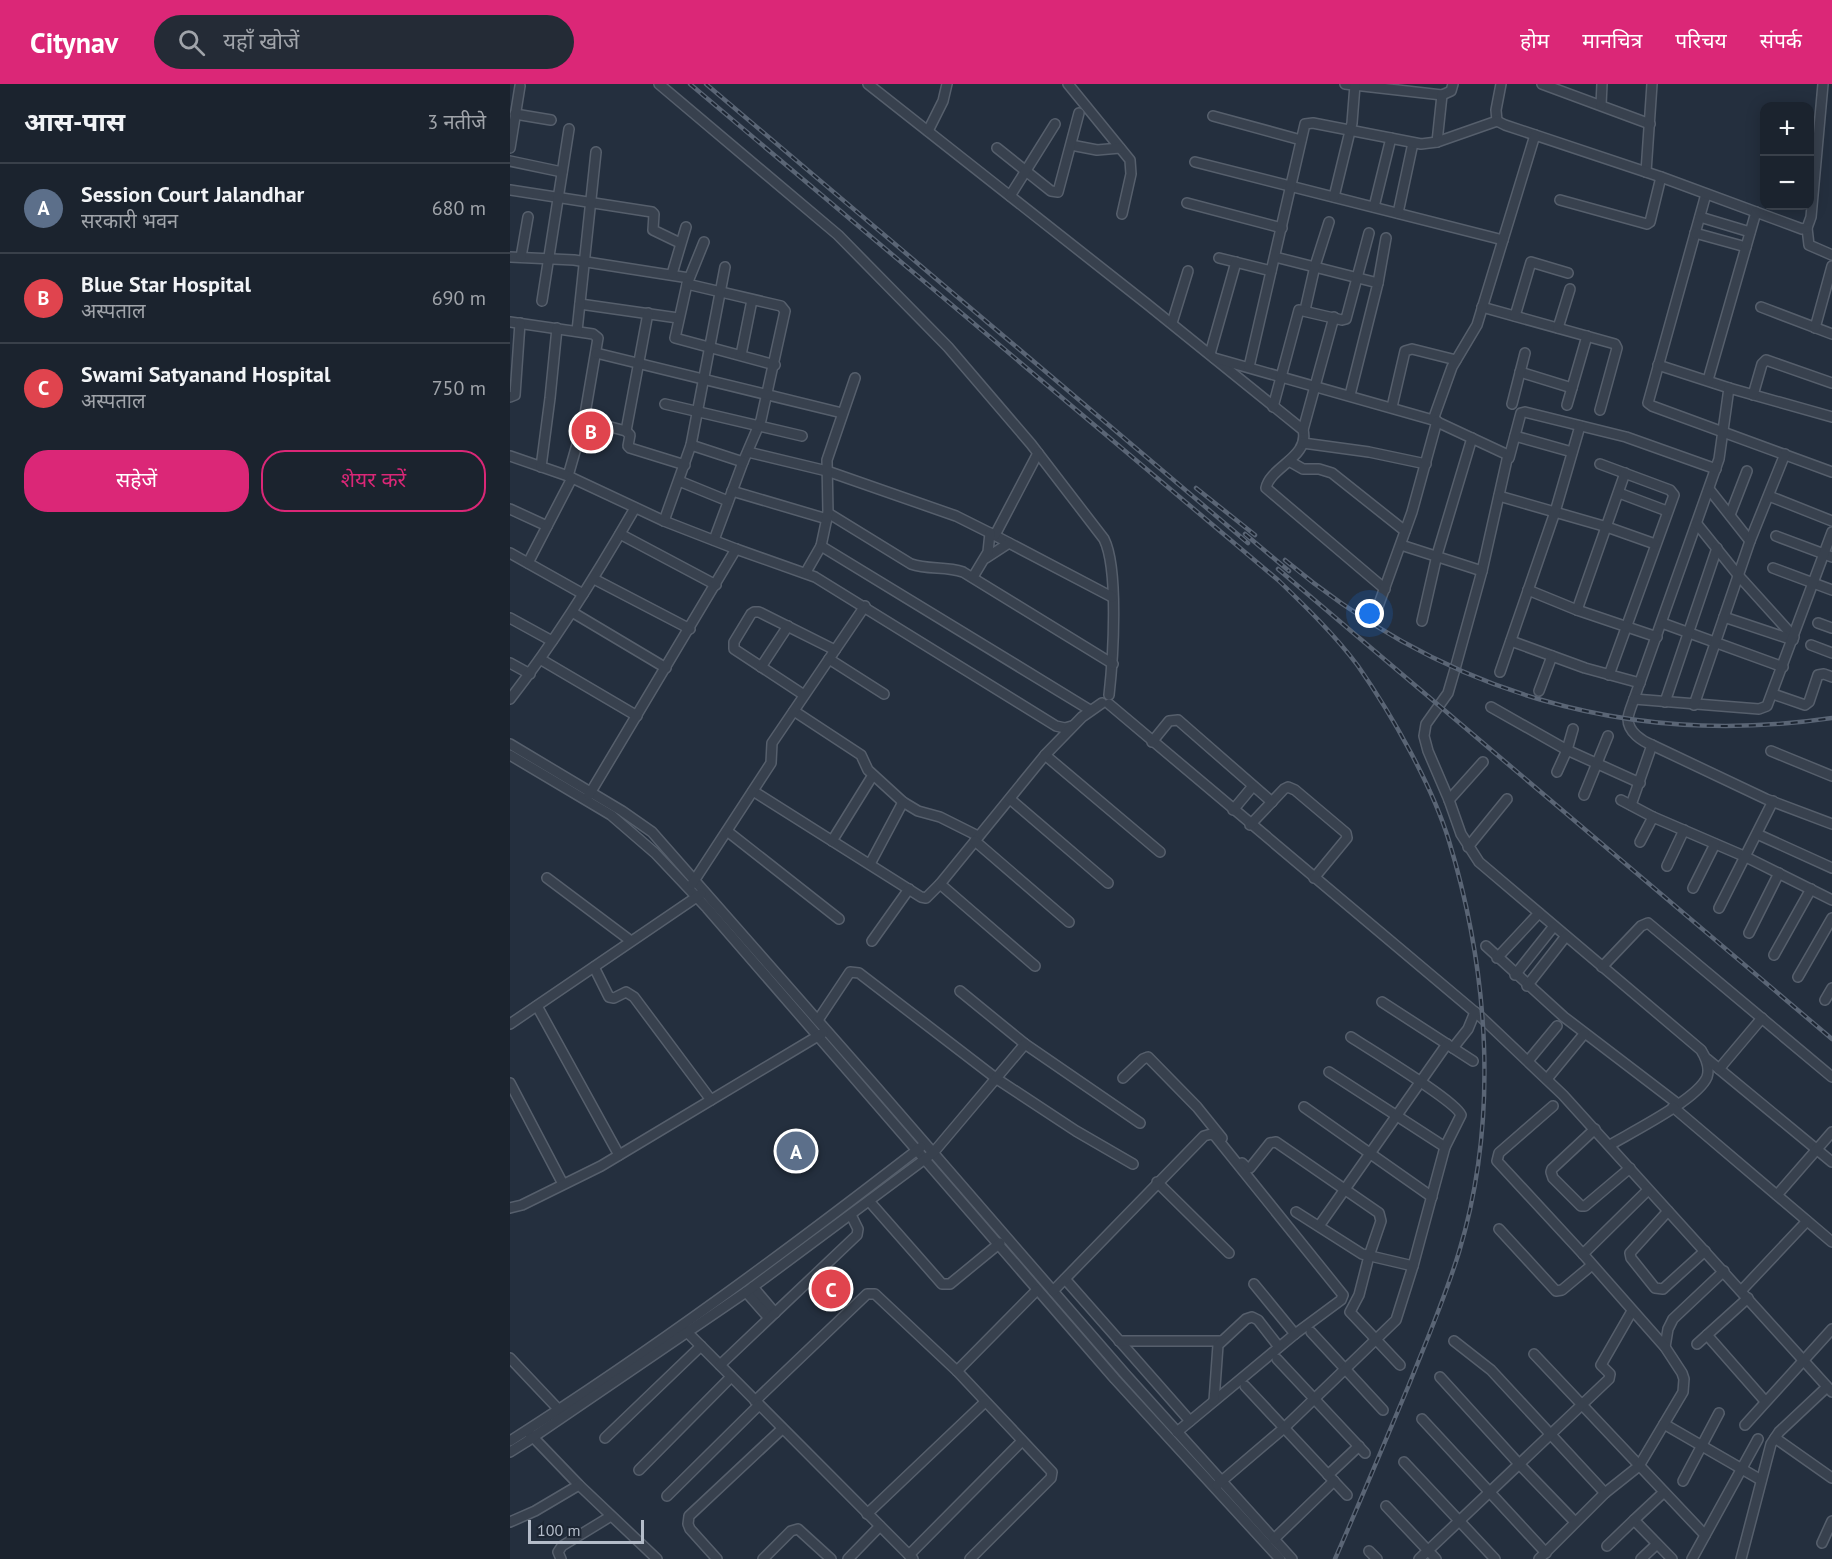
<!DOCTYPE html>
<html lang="hi">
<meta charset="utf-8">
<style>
body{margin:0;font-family:"PT Sans","Noto Sans Devanagari",sans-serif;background:#242b36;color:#f1f3f6}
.controls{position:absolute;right:18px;top:18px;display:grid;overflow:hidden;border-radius:12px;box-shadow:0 3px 15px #0003}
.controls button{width:54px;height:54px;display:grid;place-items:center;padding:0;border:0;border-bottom:2px solid #39404a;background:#1b232e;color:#f1f3f6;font:30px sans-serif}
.scale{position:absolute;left:18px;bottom:15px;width:116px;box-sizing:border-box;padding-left:6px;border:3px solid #b4bcc9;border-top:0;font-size:16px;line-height:21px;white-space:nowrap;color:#b4bcc9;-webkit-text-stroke:4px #1d2633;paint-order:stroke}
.you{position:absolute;left:860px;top:530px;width:21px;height:21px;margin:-15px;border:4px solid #fff;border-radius:50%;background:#1a73e8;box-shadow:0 0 0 9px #1a73e833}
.badge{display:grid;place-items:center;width:39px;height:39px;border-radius:50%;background:#db2777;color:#fff;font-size:20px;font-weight:700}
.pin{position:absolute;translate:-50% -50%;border:3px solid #fff;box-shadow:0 2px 6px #0006}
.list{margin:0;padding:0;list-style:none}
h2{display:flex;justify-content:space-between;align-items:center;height:78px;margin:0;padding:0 24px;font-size:26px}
h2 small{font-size:20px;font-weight:400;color:#a0a4aa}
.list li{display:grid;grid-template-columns:39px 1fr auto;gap:18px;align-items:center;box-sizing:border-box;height:90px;padding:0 24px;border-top:2px solid #39404a}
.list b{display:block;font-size:22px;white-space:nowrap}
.list p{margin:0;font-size:20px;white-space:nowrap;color:#a0a4aa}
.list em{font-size:20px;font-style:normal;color:#a0a4aa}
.actions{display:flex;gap:12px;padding:18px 24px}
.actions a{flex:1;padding:14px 0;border:2px solid #db2777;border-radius:24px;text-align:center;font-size:21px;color:#db2777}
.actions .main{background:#db2777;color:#fff}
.icon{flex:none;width:33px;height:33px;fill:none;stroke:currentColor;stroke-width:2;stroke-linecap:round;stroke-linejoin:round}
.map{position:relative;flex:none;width:1322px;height:1475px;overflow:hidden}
header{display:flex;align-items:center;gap:36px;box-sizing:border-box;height:84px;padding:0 30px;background:#db2777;color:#fff}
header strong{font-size:28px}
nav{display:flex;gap:33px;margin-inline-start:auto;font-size:21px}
.search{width:420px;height:54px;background:#242b36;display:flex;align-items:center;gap:15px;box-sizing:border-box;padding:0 21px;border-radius:33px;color:#a0a4aa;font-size:22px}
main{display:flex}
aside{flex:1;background:#1b232e}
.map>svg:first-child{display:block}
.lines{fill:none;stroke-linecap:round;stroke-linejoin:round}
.minor-casing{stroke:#565f6c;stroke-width:12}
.minor{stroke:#38414e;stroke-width:9}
.rail-casing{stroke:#5a6575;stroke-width:4.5}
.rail{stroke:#1d2633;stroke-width:2;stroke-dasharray:7;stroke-linecap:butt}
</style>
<header>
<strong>Citynav</strong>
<div class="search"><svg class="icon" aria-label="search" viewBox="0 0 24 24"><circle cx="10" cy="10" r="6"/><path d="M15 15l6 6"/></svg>यहाँ खोजें</div>
<nav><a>होम</a><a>मानचित्र</a><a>परिचय</a><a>संपर्क</a></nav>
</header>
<main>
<aside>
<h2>आस-पास<small>3 नतीजे</small></h2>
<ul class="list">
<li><span class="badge" style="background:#5c6f8a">A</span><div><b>Session Court Jalandhar</b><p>सरकारी भवन</p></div><em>680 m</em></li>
<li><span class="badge" style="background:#e0444e">B</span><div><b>Blue Star Hospital</b><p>अस्पताल</p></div><em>690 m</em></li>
<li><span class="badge" style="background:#e0444e">C</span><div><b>Swami Satyanand Hospital</b><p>अस्पताल</p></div><em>750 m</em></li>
</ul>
<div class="actions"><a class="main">सहेजें</a><a>शेयर करें</a></div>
</aside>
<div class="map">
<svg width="1322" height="1475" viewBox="0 0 1322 1475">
<rect width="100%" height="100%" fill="#242f3e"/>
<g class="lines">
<!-- minor casing -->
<g class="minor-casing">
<g id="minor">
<path d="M149,0L328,151L438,263L521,360L594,455C609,485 603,576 599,611"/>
<path d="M358,0L637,220L793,346C800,373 760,383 756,404L875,505"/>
<path d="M558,0L620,76L621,90L612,130"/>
<path d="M835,0L932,11L941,7L943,0"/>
<path d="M1032,0L1140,40"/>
<path d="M1091,21L1092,0"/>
<path d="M5,30L41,36"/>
<path d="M703,32L791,56"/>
<path d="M987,37L986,26L991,0"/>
<path d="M418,47L433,17L437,0"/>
<path d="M927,58L932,11"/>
<path d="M561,61L587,66L610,64"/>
<path d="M0,64L10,2"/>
<path d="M487,64L541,107L548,108L569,29"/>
<path d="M0,77L52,88"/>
<path d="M685,78L993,156"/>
<path d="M1136,88L1142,0"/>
<path d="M0,106L142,128L144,130L143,146L170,159"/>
<path d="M1196,110L1138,319L1142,322L1322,388"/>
<path d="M500,112L545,40"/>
<path d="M824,113L842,39L845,1"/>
<path d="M1050,116L1137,140L1140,138L1151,93"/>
<path d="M677,119L772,144"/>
<path d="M864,123L881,54"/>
<path d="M888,129L903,59"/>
<path d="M1190,133L1240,148"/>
<path d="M1297,144L1299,161L1322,171"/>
<path d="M1185,149L1236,163"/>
<path d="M194,158L177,200L165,254L265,281"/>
<path d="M0,173L64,176L179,194"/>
<path d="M11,173L18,133"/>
<path d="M765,173L868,199L840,311"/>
<path d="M709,174L761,187"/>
<path d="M162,190L176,143"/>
<path d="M868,199L876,154"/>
<path d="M177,200L271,222L275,227L251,336L233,378L204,456"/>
<path d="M32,217L59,45"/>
<path d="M70,220L168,234"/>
<path d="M972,223L1105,260L1107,264L1090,326"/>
<path d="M1251,223L1322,250"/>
<path d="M795,226L805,182L819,138"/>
<path d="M1005,232L1021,178L1058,189"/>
<path d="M0,238L83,250L88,254L74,336L58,392"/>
<path d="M662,239L678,187"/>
<path d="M1048,244L1060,205"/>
<path d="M1305,244L1322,182"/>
<path d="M67,247L86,68"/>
<path d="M86,269L332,329"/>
<path d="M700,270L726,178"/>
<path d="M231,271L242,216"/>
<path d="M704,274L923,336L998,371L972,487L945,585L938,609L916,640L914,652L918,667L939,716L951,750L969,778L1191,966C1196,974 1200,984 1197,993C1188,1015 1122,1048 1100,1061"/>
<path d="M1148,281L1219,304L1209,375L1124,615C1122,621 1118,630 1118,635C1118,648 1132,657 1142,661L1256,715L1322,740"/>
<path d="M739,283L795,40L803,39L911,60L927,58L987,37L995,41L1151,93L1292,145L1297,144L1301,133L1313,0"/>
<path d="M1010,288L1062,304"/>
<path d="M1198,296L1246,128"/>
<path d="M1219,304L1322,333"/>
<path d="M1243,311L1252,280L1256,276L1322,299"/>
<path d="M0,313L5,311L10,239"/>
<path d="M155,320L292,352"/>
<path d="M1002,320L1015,269"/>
<path d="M1057,321L1077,252"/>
<path d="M763,323L789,226L832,236L836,235L859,149"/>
<path d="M882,323L895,267L902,265L946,276"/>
<path d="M74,336L116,347L120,351L118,362L120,364L175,381"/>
<path d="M923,336L942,283L967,241L1025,51"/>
<path d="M793,346L824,233"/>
<path d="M116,347L138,229"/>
<path d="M1005,352L1062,368"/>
<path d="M793,359L859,368L916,380"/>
<path d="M181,361L233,378"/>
<path d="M238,368L317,387L446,432L480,449L602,513"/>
<path d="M0,372L58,392L154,437L226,465L305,493L546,642L555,644L562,642"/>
<path d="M999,374L1011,329L1015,328L1116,353L1206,385"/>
<path d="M779,377L793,385H809L822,389L895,447"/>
<path d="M1090,380L1160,406L1164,411L1099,591"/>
<path d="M31,383L40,314L47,244"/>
<path d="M169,397L218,417"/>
<path d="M1199,405L1240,457"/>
<path d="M222,407L317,435"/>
<path d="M1109,409L1157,427"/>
<path d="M989,412L1097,443L1145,460"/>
<path d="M1259,412L1322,437"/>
<path d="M0,425L37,442"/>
<path d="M318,429L401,480C418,486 436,482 453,488L603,580"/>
<path d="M1220,431L1237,387"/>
<path d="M154,437L181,361L215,183"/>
<path d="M1187,440L1228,491L1284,553"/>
<path d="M110,450L206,501"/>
<path d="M485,451L528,369"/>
<path d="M1266,452L1322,473"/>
<path d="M891,461L972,487"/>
<path d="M311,462L318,429L317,376L345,294"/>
<path d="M0,469L73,510"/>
<path d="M476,474L499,459"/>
<path d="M18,479L62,394"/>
<path d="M1263,484L1322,506"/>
<path d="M296,488L311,462L580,626"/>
<path d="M463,493L478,468L480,449"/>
<path d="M84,495L180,545"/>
<path d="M1018,506L1067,526L1147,553"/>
<path d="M1067,526L1115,389"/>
<path d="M62,528L156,584"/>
<path d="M865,531L902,428L927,337"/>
<path d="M1214,533L1283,556"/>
<path d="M0,534L42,557"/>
<path d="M912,537L927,471L962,354"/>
<path d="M1152,539L1273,583"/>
<path d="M1308,539L1322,544"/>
<path d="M1001,557L1075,584L1130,599"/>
<path d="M1301,561L1322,569"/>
<path d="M30,575L127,632"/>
<path d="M319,575L374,610"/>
<path d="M0,579L20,590"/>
<path d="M251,583L278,542"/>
<path d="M990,588L1045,428L1070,342"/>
<path d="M1029,607L1042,572"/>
<path d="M1263,610L1295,621L1299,618L1308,591L1314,590L1322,593"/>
<path d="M294,611L224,565V558L241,530L244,528H249L325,566"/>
<path d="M0,615C47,555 87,490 125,424"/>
<path d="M1124,615L1249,625L1257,622L1322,448"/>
<path d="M1155,618L1207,464"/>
<path d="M599,620L972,934L1053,1011L1322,1308"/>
<path d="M1184,621L1240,457L1275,370"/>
<path d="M981,623L1057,666L1130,699"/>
<path d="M284,627L351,671L358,686L393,718L408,727L430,733L468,752"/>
<path d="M642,658L659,637L668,636L762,718"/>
<path d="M0,660L112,727L142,748L367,1004L615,1290L782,1475"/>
<path d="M1261,667L1322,692"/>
<path d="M0,671L101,731L145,769L197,824L605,1295L770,1475"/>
<path d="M535,671L650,768"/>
<path d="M1047,688L1057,666L1063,645"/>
<path d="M243,707L411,813L416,814L430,800L535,671L572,633L592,619"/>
<path d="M79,711L226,465"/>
<path d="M1074,711L1098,652"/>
<path d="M500,715L598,799"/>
<path d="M939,716L973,678"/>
<path d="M1111,716L1143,733L1236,773L1322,816"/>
<path d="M1121,721L1142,661"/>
<path d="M723,726L743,702"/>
<path d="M740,741L774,705L778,703L785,706L836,749L837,754L804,794"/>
<path d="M217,747L329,835"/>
<path d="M1247,750L1322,784"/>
<path d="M322,757L363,691"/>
<path d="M465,757L559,838"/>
<path d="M1130,758L1143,733"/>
<path d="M958,763L997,715"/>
<path d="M360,780L393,718"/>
<path d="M1157,782L1174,746"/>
<path d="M37,794L121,857"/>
<path d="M182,800L261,679L262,659L355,522"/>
<path d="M430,800L525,882"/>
<path d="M1183,804L1205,760"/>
<path d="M1209,824L1263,717"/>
<path d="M1239,849L1269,789"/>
<path d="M362,857L399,805"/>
<path d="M976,862L1054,933L1168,1020"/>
<path d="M1264,871L1301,805"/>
<path d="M987,874L1029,829"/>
<path d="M84,883L99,913L104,914L116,908L124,913L201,1016"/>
<path d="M1092,883L1131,842L1138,839L1322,993"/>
<path d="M1005,891L1044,842"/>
<path d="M1288,893L1322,834"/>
<path d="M1017,902L1056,852"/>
<path d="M450,907L515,960L630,1039"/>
<path d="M1315,916L1322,904"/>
<path d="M872,918L963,977"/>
<path d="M27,922L109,1071"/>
<path d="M308,936L340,888L349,889L487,995L566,1047L623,1080"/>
<path d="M0,940L191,810"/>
<path d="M943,964L958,945L965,928"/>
<path d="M1197,975L1322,1078"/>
<path d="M1018,977L1047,942"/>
<path d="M1209,985L1252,934"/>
<path d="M819,988L935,1063"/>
<path d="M613,994L633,975L638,973L687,1023L712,1054"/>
<path d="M1037,995L1074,950"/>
<path d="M0,999L53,1100"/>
<path d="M794,1023L922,1113"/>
<path d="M1163,1023L1322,1158"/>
<path d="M1085,1045L1042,1085L1041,1088L1043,1094L1071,1122H1075L1120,1084"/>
<path d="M732,1079L737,1084H740L760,1059L766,1058L869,1129L871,1137L859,1172L849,1211L840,1228L890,1281"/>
<path d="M647,1098L719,1169"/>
<path d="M1267,1111L1322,1048"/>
<path d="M359,1117L432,1200H440L490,1159"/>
<path d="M0,1124L12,1121L91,1082L313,949"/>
<path d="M1158,1127L1120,1169L1121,1174L1145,1204L1153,1205L1195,1167"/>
<path d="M786,1128L852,1170L903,1182"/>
<path d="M809,1142L937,960"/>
<path d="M989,1145L1046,1207L1052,1206L1082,1181"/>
<path d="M1073,1170L1138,1106"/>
<path d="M555,1195L680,1337"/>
<path d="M744,1200L785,1250"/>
<path d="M243,1203L265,1229"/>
<path d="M543,1207L694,1052L701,1050L705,1052L833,1211L831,1216L785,1250L667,1348"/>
<path d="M1231,1207L1297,1137"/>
<path d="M236,1208L259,1234"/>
<path d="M174,1245L403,1475"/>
<path d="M801,1248L873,1326"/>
<path d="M1197,1251L1255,1317"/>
<path d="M609,1257H711"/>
<path d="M944,1257L981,1286L1095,1409"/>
<path d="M1187,1260L1238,1214"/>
<path d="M1155,1263L1158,1245L1163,1235L1214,1187"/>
<path d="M1024,1270L1195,1451"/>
<path d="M0,1274L52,1329"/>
<path d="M767,1275L855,1369"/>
<path d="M210,1281L347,1151L348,1145L341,1131"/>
<path d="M447,1287L527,1206"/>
<path d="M930,1293L1010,1381L1065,1438"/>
<path d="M735,1302L837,1411"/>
<path d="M245,1317L357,1210H365L447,1287L542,1388L541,1394L460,1475"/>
<path d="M704,1317L708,1261L736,1235L742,1233L748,1236L769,1263"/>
<path d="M912,1335L1036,1469"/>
<path d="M1154,1340L1251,1396"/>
<path d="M1235,1341L1322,1245"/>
<path d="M20,1350L69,1401L147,1475"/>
<path d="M95,1354L191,1262"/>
<path d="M1265,1354L1322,1394"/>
<path d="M0,1357C142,1267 278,1166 411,1063"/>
<path d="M0,1368L16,1358L236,1208L423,1069L515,960"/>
<path d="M894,1378L985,1475"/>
<path d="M129,1386L221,1293"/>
<path d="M818,1391L849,1362"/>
<path d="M1173,1397L1209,1329"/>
<path d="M707,1401L774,1344L886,1236L903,1182L935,1063L951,1031C946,1017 859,965 841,953"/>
<path d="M1154,1408L1124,1436L1162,1475"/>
<path d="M157,1412L249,1321"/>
<path d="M876,1422L926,1475"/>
<path d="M357,1430L475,1318"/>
<path d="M0,1438L25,1427L69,1401"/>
<path d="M764,1455L824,1397"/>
<path d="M1312,1459L1322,1437"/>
<path d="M1097,1462L1124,1436"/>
<path d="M859,1467L867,1475"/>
<path d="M399,1471L512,1357"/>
<path d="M51,1475L48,1468L52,1462L101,1432"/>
<path d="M207,1475L180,1445L178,1440L179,1432L272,1345"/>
<path d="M253,1475L281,1447L288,1445L321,1475"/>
<path d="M338,1475L370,1442"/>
<path d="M909,1475L1099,1295L1100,1290L1091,1281L1122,1227"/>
<path d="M1029,1475L1095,1409L1129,1382L1173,1308L1174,1295L1172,1289L1155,1263L1073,1170L987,1077L989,1069L1043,1022"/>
<path d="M1131,1475L1147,1460"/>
<path d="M1182,1475L1248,1355"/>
<path d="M1231,1475L1261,1360L1269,1348L1317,1303"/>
</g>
</g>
<!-- minor -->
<use href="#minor" class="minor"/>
<!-- rail casing -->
<g class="rail-casing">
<g id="rail">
<path d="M180,0L768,496C796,523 825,551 848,582C882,631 922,701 939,757C979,889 989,1035 949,1168C935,1214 916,1258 898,1303C874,1360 850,1418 825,1475"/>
<path d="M196,0L738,459"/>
<path d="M686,404L745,451"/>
<path d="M735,450L779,487"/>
<path d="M775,476C932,608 1118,664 1322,634"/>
<path d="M768,485L1322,955"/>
</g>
</g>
<!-- rail -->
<use href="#rail" class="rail"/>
</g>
</svg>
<div class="controls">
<button>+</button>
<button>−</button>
</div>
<div class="scale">100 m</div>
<div class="you"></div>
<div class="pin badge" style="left:286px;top:1067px;background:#5c6f8a">A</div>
<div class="pin badge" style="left:81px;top:347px;background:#e0444e">B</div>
<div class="pin badge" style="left:321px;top:1205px;background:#e0444e">C</div>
</div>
</main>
